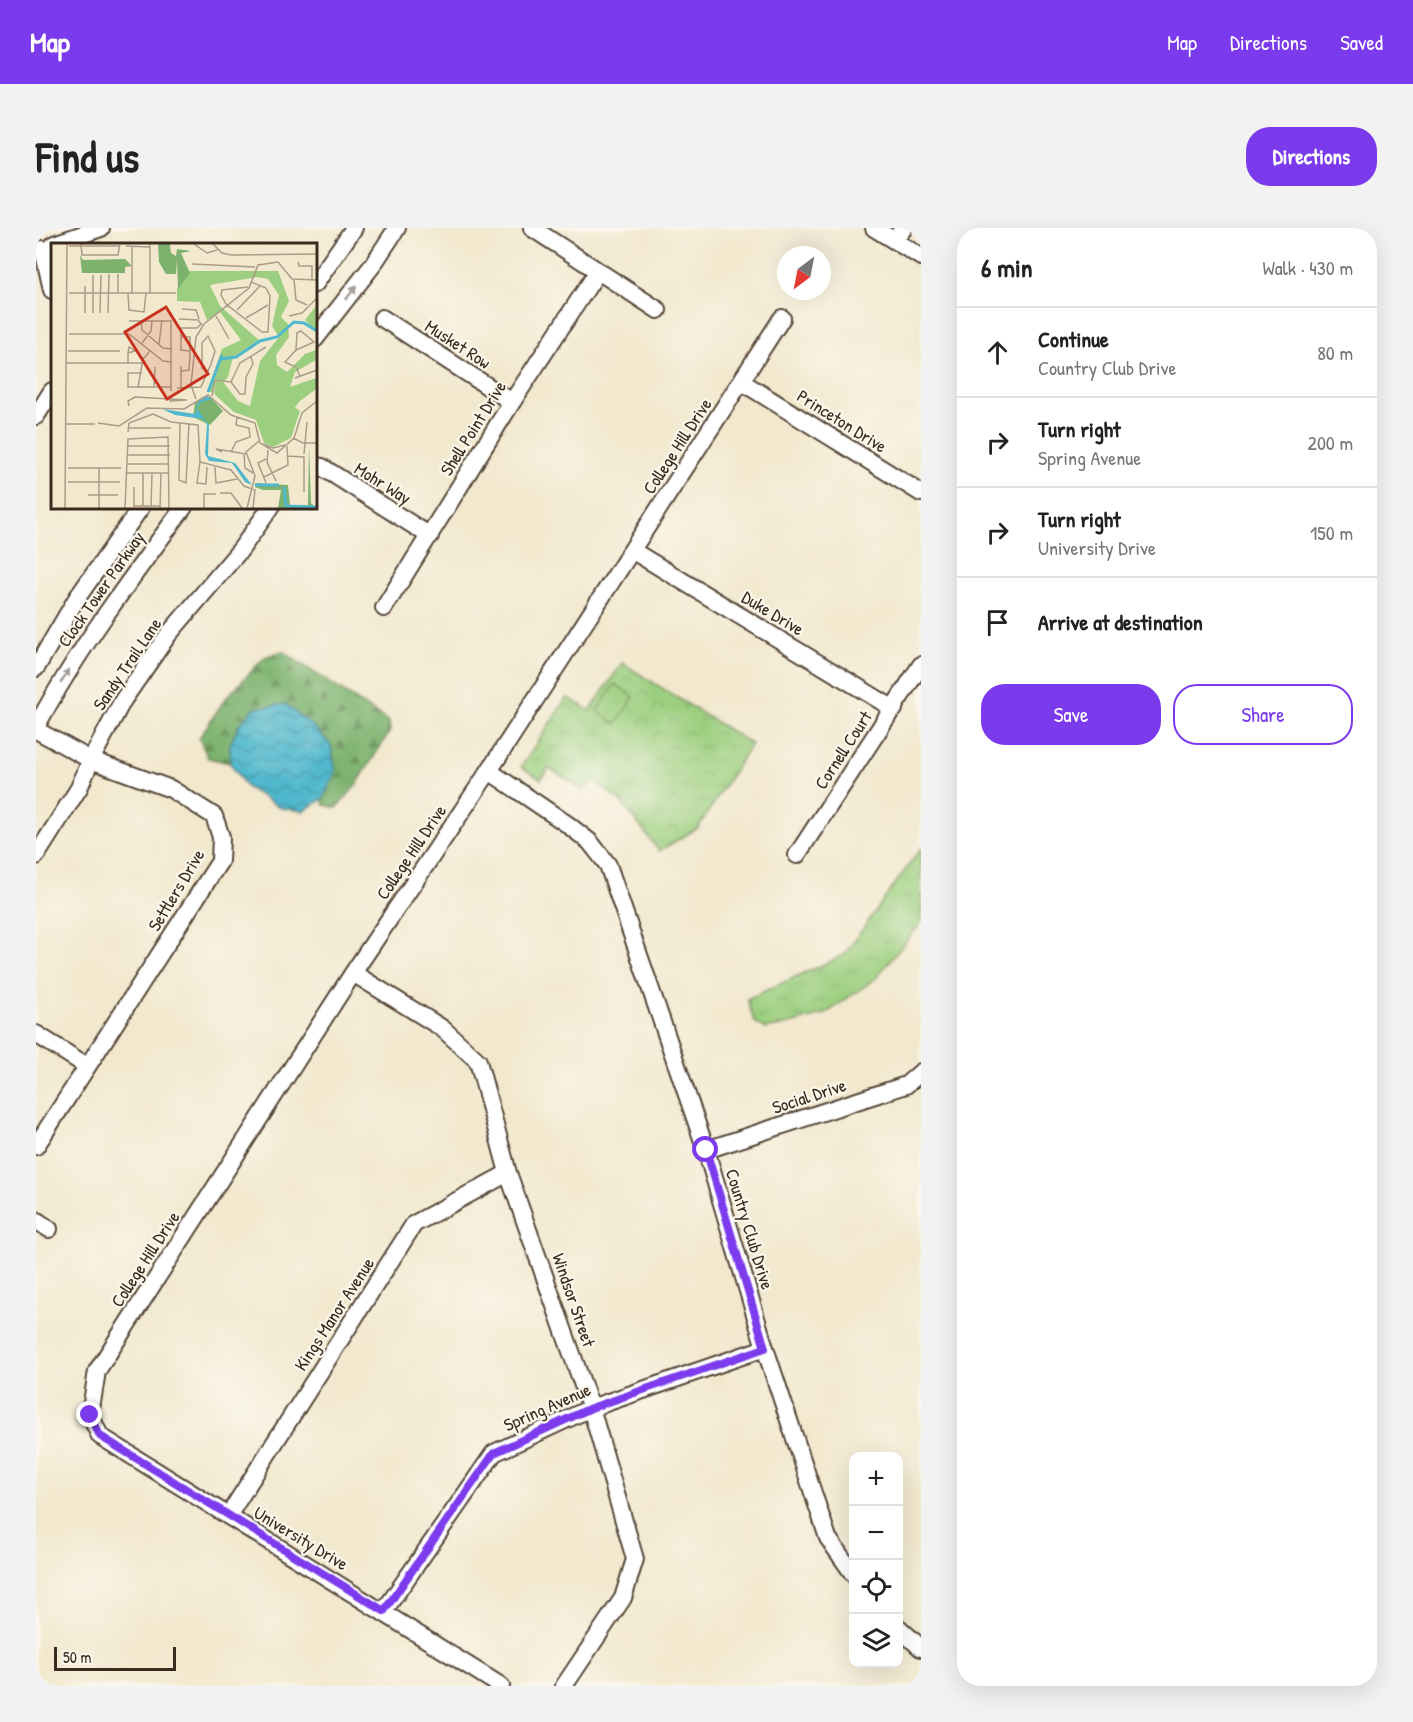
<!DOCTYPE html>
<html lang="en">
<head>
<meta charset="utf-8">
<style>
  :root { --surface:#fff; --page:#f2f2f2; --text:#222; --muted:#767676; --line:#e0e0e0; --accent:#7c3aed }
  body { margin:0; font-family:"Patrick Hand",sans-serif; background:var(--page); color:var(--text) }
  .controls { position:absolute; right:18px; bottom:18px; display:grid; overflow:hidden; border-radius:12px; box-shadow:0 6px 24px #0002 }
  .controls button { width:54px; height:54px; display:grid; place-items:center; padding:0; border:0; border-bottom:2px solid var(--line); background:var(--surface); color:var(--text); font:30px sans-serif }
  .compass { position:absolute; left:741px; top:18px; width:54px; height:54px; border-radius:50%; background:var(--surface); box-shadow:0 6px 24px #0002; rotate:212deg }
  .scale { position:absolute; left:18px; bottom:15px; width:122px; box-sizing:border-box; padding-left:6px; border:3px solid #3b2a1e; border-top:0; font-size:16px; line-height:21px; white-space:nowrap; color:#3b2a1e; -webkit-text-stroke:4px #fbf7ec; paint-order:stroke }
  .stop { position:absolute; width:18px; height:18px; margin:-14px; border:4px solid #7c3aed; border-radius:50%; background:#fff }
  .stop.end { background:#7c3aed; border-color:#fff; box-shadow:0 2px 6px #0008 }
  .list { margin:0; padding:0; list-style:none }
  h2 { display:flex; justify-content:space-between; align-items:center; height:78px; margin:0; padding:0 24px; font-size:26px }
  h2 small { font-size:20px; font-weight:400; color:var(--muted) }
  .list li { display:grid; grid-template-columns:39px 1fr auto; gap:18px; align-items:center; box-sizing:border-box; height:90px; padding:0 24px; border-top:2px solid var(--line) }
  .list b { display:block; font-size:22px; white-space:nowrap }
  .list p { margin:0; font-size:20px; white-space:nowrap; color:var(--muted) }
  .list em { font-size:20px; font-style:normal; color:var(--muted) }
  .actions { display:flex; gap:12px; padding:18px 24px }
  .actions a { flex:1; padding:14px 0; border:2px solid var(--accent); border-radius:24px; text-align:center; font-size:21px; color:var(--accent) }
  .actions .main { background:var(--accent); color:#fff }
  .icon { flex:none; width:33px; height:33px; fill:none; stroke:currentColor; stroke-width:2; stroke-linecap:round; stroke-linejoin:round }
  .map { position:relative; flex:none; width:885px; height:1458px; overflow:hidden; border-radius:24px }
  header { display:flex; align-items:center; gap:36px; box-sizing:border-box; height:84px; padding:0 30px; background:var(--accent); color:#fff }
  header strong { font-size:28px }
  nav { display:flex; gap:33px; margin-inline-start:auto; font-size:21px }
  .intro { display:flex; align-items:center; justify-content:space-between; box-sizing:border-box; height:144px; padding:0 36px }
  h1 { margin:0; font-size:42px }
  .button { padding:15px 27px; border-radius:24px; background:var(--accent); color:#fff; font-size:21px; font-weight:700 }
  main { display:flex; gap:36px; padding:0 36px }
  aside { flex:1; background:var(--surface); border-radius:24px; box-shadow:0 6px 24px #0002 }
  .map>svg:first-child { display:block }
  .grass { fill:url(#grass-tufts); stroke:#6b7c4e; stroke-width:1.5 }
  .forest { fill:url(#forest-firs); stroke:#5c6e46; stroke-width:1.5 }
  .park { fill:url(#park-crowns); stroke:#6b7c4e; stroke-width:1.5 }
  .pitch { fill:#9bcf7f; stroke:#6b7c4e; stroke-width:1.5 }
  .water { fill:url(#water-waves); stroke:#457176; stroke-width:1.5 }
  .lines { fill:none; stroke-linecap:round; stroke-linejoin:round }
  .minor-casing { stroke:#564638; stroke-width:20 }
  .minor { stroke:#fff; stroke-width:16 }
  .oneway { fill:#a79f9a }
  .route { stroke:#7c3aed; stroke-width:8 }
  .labels { text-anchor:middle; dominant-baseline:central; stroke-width:4.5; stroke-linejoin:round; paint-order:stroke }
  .street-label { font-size:18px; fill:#3b2a1e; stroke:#fbf7ec }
  .inset-river { fill:none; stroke:#4fb8cd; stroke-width:3 }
  .inset-road { fill:none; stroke:#a99c88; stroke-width:1.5 }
  .view { fill:#c8321e; fill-opacity:0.15; stroke:#c8321e; stroke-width:3 }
  .inset-edge { fill:none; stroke:#3b2a1e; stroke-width:3 }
</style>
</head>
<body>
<header>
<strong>Map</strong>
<nav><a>Map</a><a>Directions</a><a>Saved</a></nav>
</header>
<div class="intro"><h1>Find us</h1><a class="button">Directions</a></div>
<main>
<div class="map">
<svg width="885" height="1458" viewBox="0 0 885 1458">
  <defs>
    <pattern id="grass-tufts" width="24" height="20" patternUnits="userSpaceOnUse" patternTransform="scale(1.5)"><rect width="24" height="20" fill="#9bcf7f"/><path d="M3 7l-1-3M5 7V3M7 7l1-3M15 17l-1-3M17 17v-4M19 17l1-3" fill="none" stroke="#86b26d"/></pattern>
    <pattern id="forest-firs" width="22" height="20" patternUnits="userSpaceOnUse" patternTransform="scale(1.5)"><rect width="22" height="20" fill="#7cb26e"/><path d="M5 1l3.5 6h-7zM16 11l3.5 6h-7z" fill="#67915a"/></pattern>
    <pattern id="park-crowns" width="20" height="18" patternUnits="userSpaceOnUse" patternTransform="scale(1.5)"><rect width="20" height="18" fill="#9bcf7f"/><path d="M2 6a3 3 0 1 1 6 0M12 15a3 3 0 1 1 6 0" fill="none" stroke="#86b26d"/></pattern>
    <pattern id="water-waves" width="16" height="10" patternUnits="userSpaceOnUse" patternTransform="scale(1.5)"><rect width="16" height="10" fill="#4fb8cd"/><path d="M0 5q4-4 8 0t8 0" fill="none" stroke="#4396a6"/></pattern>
  </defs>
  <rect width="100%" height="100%" fill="#fbf7ec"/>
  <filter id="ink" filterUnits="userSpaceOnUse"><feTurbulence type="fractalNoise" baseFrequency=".0167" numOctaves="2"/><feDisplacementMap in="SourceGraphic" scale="12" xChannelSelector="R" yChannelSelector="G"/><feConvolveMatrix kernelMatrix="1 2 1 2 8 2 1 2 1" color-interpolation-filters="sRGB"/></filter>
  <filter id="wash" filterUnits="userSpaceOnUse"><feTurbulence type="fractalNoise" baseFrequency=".008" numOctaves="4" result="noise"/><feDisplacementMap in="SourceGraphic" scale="24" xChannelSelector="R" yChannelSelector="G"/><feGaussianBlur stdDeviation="1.35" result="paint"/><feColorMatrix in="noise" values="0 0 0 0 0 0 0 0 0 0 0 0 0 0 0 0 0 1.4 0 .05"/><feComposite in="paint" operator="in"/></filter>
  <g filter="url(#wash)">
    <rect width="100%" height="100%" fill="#f2e8ce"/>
    <path class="grass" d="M 885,620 L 885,695 L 840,750 L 789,786 L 754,796 L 729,801 L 718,793 L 711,771 L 808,727 Z"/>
    <path class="forest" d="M 246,423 L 353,494 L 354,503 L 321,556 L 301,580 L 288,577 L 287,571 L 298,547 L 295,517 L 279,500 L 249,477 L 194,517 L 194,535 L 172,530 L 163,510 L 189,471 L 229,429 Z"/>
    <path class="park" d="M 586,435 L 715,516 L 662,600 L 623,623 L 587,576 L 558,552 L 548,562 L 513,540 L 505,551 L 485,539 L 531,469 L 554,483 Z"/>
    <path class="pitch" d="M 579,456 L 598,469 L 580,496 L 561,483 Z"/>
    <path class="water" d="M 249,476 L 279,500 L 295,517 L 300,544 L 287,571 L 267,583 L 245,580 L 210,559 L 194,535 L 194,517 L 202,498 L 218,480 Z"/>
  </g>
  <g filter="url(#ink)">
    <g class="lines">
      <defs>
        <path id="minor" d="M 496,0 L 622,82
          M 838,0 L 885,29
          M 858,12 L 868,0
          M 18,16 L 65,0
          M 7,21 L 16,62
          M 279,56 L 318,0
          M 346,90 L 476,174
          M 279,111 L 336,38 L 361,0
          M 706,154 L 885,265
          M 0,188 L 16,163
          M 279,238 L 286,239 L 394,308
          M 597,323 L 858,481
          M 348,380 L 476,174 L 562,43
          M 0,440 L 41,370 L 105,279
          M 0,499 C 42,421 95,350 148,279
          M 0,502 L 55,532 L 135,561 L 178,588 L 185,609 L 184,633 L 0,918
          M 453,543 L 531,596 L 554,614 L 572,637 L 670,922 L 729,1120 L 792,1310 L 818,1347
          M 761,627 L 885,437
          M 0,628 L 43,560 L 55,532 L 87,472 L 132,407 L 205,321 L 235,279
          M 317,745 L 406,800 L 442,833 L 472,945 L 555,1180 L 599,1331 L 587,1370 L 528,1458
          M 0,806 L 51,838
          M 670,922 L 870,857 L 885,844
          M 0,992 L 13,1001
          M 192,1288 L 378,996 L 472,945
          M 348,1383 L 458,1225 L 555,1180 L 729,1120
          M 862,1399 L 885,1420
          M 465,1458 L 64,1208 L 54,1187 L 61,1143 L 317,745 L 453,543 L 746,90"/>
      </defs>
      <use href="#minor" class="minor-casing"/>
      <use href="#minor" class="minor"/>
    </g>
    <defs><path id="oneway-solid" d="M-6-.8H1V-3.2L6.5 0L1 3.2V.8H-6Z" transform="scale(1.5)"/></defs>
    <g class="oneway">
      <use href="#oneway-solid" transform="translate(315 65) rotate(-52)"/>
      <use href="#oneway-solid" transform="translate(29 448) rotate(-58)"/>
    </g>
  </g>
  <g class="lines" filter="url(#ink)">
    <path class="route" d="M 54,1187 L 64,1208 L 348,1383 L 458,1225 L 555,1180 L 729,1120 L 670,922"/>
  </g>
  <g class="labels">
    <g class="street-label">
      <text transform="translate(422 116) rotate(33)">Musket Row</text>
      <text transform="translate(806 193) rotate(32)">Princeton Drive</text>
      <text transform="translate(437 200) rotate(-58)">Shell Point Drive</text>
      <text transform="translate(641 218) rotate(-57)">College Hill Drive</text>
      <text transform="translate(347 255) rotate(32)">Mohr Way</text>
      <text transform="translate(65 361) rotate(-55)">Clock Tower Parkway</text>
      <text transform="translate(737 385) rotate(31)">Duke Drive</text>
      <text transform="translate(91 436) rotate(-56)">Sandy Trail Lane</text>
      <text transform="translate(807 522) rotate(-57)">Cornell Court</text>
      <text transform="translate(375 624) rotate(-56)">College Hill Drive</text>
      <text transform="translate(140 662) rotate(-59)">Settlers Drive</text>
      <text transform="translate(773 868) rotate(-18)">Social Drive</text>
      <text transform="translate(714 1001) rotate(73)">Country Club Drive</text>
      <text transform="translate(109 1031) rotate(-57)">College Hill Drive</text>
      <text transform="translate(538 1072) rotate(71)">Windsor Street</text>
      <text transform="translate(298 1086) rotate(-57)">Kings Manor Avenue</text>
      <text transform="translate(511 1179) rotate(-24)">Spring Avenue</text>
      <text transform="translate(265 1310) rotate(31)">University Drive</text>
    </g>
  </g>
  <g transform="translate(15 15)">
    <rect width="266" height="266" fill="#f2e8ce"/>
    <path d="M 139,28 L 227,28 L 238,58 L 230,74 L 237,81 L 238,94 L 225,112 L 226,122 L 236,129 L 254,111 L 265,107 L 265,117 L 244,129 L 239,144 L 265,135 L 265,146 L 249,158 L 238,172 L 229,177 L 205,177 L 183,169 L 163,151 L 165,135 L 161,149 L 156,149 L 171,106 L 190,97 L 169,69 L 156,77 L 149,59 L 126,58 L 126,46 ZM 206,34 L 217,36 L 228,52 L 221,83 L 228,94 L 209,118 L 199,163 L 187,158 L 172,139 L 177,134 L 182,114 L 208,97 L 169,63 L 159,42 ZM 265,63 L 265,90 L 254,77 Z" fill="#9bcf7f" fill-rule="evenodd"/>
    <path d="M 107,1 L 119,1 L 120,10 L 125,13 L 126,6 L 140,8 L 130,10 L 139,30 L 127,46 L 126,17 L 125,31 L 115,31 L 108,19 ZM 29,12 L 32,17 L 74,16 L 81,23 L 74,24 L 74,30 L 31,30 ZM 151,154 L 159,154 L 172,168 L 159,182 L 142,174 L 144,160 ZM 258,203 L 260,260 L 265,265 L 227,265 L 230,247 L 212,247 L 204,244 L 204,240 L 237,242 L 239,262 L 257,262 Z" fill="#7cb26e"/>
    <path d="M 243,164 L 249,168 L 240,195 L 222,204 L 213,200 L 205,177 L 233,175 Z" fill="#9bcf7f"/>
    <path d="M 156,153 L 160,156 L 149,160 L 146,166 L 158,182 L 157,213 L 184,220 L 201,242 L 194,239 L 181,220 L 158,218 L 154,211 L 156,181 L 152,176 L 124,172 L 111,166 L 144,171 L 147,159 Z" fill="#4fb8cd"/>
    <path class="inset-river" d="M 170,116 L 185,114 L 209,98 L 226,94 L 243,79 L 253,80 L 266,88M 157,149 L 171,112M 204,242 L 228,242M 233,244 L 235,263 L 266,264"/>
    <path class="inset-road" d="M 30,1 L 31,12 L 67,12 L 69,1M 143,1 L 156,10 L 166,7M 162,1 L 171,10 L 180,12 L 266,11M 18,3 L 69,3M 75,3 L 99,4M 81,3 L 81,50M 247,19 L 248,23 L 261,23 L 261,37M 141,21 L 204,24M 67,31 L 67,50M 243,37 L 245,57 L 256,62M 197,44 L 171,47 L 170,52 L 175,61 L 211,89 L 217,89 L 219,53 L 215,45 L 200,39M 18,50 L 125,50M 99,50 L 99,1M 77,51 L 78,67 L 93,69 L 95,50M 131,66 L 145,67 L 148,76M 186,67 L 209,43M 34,70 L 34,43M 42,70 L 42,32M 49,70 L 50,32M 57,70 L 58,31M 165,73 L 178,96M 238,73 L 251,70 L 266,55M 195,75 L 217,62M 128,76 L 147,77 L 151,82M 90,77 L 91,87 L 112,105 L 121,106M 78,78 L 120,78 L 120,148M 127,85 L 146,85 L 150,81M 130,85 L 130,107 L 139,108M 250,88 L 263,99 L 245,107 L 246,90 ZM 18,91 L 78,91 L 112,118 L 120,119M 91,100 L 100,88 L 101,77M 108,101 L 111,77M 245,107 L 234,119 L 245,124 L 249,133M 17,108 L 69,108M 77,110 L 84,108 L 78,104 L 77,110 L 77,120M 15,120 L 91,120M 130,128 L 138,127 L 139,112 L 139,94 L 130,94M 91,130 L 77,130 L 77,144 L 120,144M 244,135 L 266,127M 180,139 L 189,151 L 194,151 L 195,134 L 202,121 L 200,114M 87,144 L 92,116 L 99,108M 103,144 L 104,124M 126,145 L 150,144 L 160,121 L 164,108 L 157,93 L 151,100 L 151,125 L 156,130M 130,145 L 130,123M 161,153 L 164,137 L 180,139 L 189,120 L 215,104M 145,156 L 140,142 L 145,94 L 153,81 L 198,45 L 207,22 L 227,19 L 241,36 L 266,37M 78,163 L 77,158 L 84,154 L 136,157 L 118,158M 102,171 L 120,179 L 147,182 L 149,219 L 180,227 L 193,243 L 204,247 L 202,265M 47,180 L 68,183 L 96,165 L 133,166 L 157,152 L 180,172 L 204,180 L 209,200 L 226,210 L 243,195 L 251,170 L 266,158M 129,180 L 128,237 L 135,240 L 138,180M 14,181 L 44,181M 77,185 L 120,185M 77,189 L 78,180 L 102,171M 242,195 L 252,200 L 266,200M 212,201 L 222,205 L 234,202M 77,203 L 119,203M 217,207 L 216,219 L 225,238M 171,209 L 165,206 L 195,211M 180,209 L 185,199 L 199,194 L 198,185 L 185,182 L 186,174M 193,211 L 194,225 L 202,230M 253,211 L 256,179M 77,212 L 119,212M 236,213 L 253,214 L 253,249M 215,216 L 207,220 L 215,240M 149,219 L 146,240 L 155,241 L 156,224M 77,221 L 118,221M 164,224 L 165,240 L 186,236M 17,225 L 70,225M 76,230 L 118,230M 213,234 L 237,222 L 236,203M 17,239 L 69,239M 169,250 L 180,250 L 191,265M 37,252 L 67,252M 83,263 L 109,263M 92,263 L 92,230M 100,263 L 101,230M 83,264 L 83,244M 14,265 L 16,1M 48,265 L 48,225M 74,265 L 77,196 L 117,194 L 118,265M 109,265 L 110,230M 153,265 L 153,251 L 165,251M 196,265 L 204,233 L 195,209 L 208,198"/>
    <path class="view" d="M 115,64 L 157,131 L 116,156 L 74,89 Z"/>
    <rect width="266" height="266" class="inset-edge"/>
  </g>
</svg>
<div class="controls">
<button>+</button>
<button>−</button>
<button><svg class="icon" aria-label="locate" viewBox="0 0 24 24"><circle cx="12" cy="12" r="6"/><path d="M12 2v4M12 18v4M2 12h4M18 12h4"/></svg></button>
<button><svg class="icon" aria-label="layers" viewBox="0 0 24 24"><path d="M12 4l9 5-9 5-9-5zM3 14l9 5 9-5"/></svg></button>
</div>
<svg class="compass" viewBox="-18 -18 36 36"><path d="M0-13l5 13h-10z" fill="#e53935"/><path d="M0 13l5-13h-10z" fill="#767676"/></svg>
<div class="scale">50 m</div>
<div class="stop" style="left:670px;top:922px"></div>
<div class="stop end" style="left:54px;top:1187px"></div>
</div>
<aside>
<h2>6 min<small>Walk · 430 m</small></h2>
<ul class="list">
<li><svg class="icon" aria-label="ahead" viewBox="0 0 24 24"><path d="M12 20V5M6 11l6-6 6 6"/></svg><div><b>Continue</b><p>Country Club Drive</p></div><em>80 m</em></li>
<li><svg class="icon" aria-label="right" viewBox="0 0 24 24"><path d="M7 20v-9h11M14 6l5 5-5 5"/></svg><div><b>Turn right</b><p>Spring Avenue</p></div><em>200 m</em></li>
<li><svg class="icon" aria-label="right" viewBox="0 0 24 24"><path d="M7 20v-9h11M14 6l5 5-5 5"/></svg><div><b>Turn right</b><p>University Drive</p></div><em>150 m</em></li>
<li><svg class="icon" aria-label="arrive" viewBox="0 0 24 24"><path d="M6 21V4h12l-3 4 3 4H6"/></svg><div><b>Arrive at destination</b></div></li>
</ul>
<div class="actions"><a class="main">Save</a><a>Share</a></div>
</aside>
</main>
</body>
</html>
